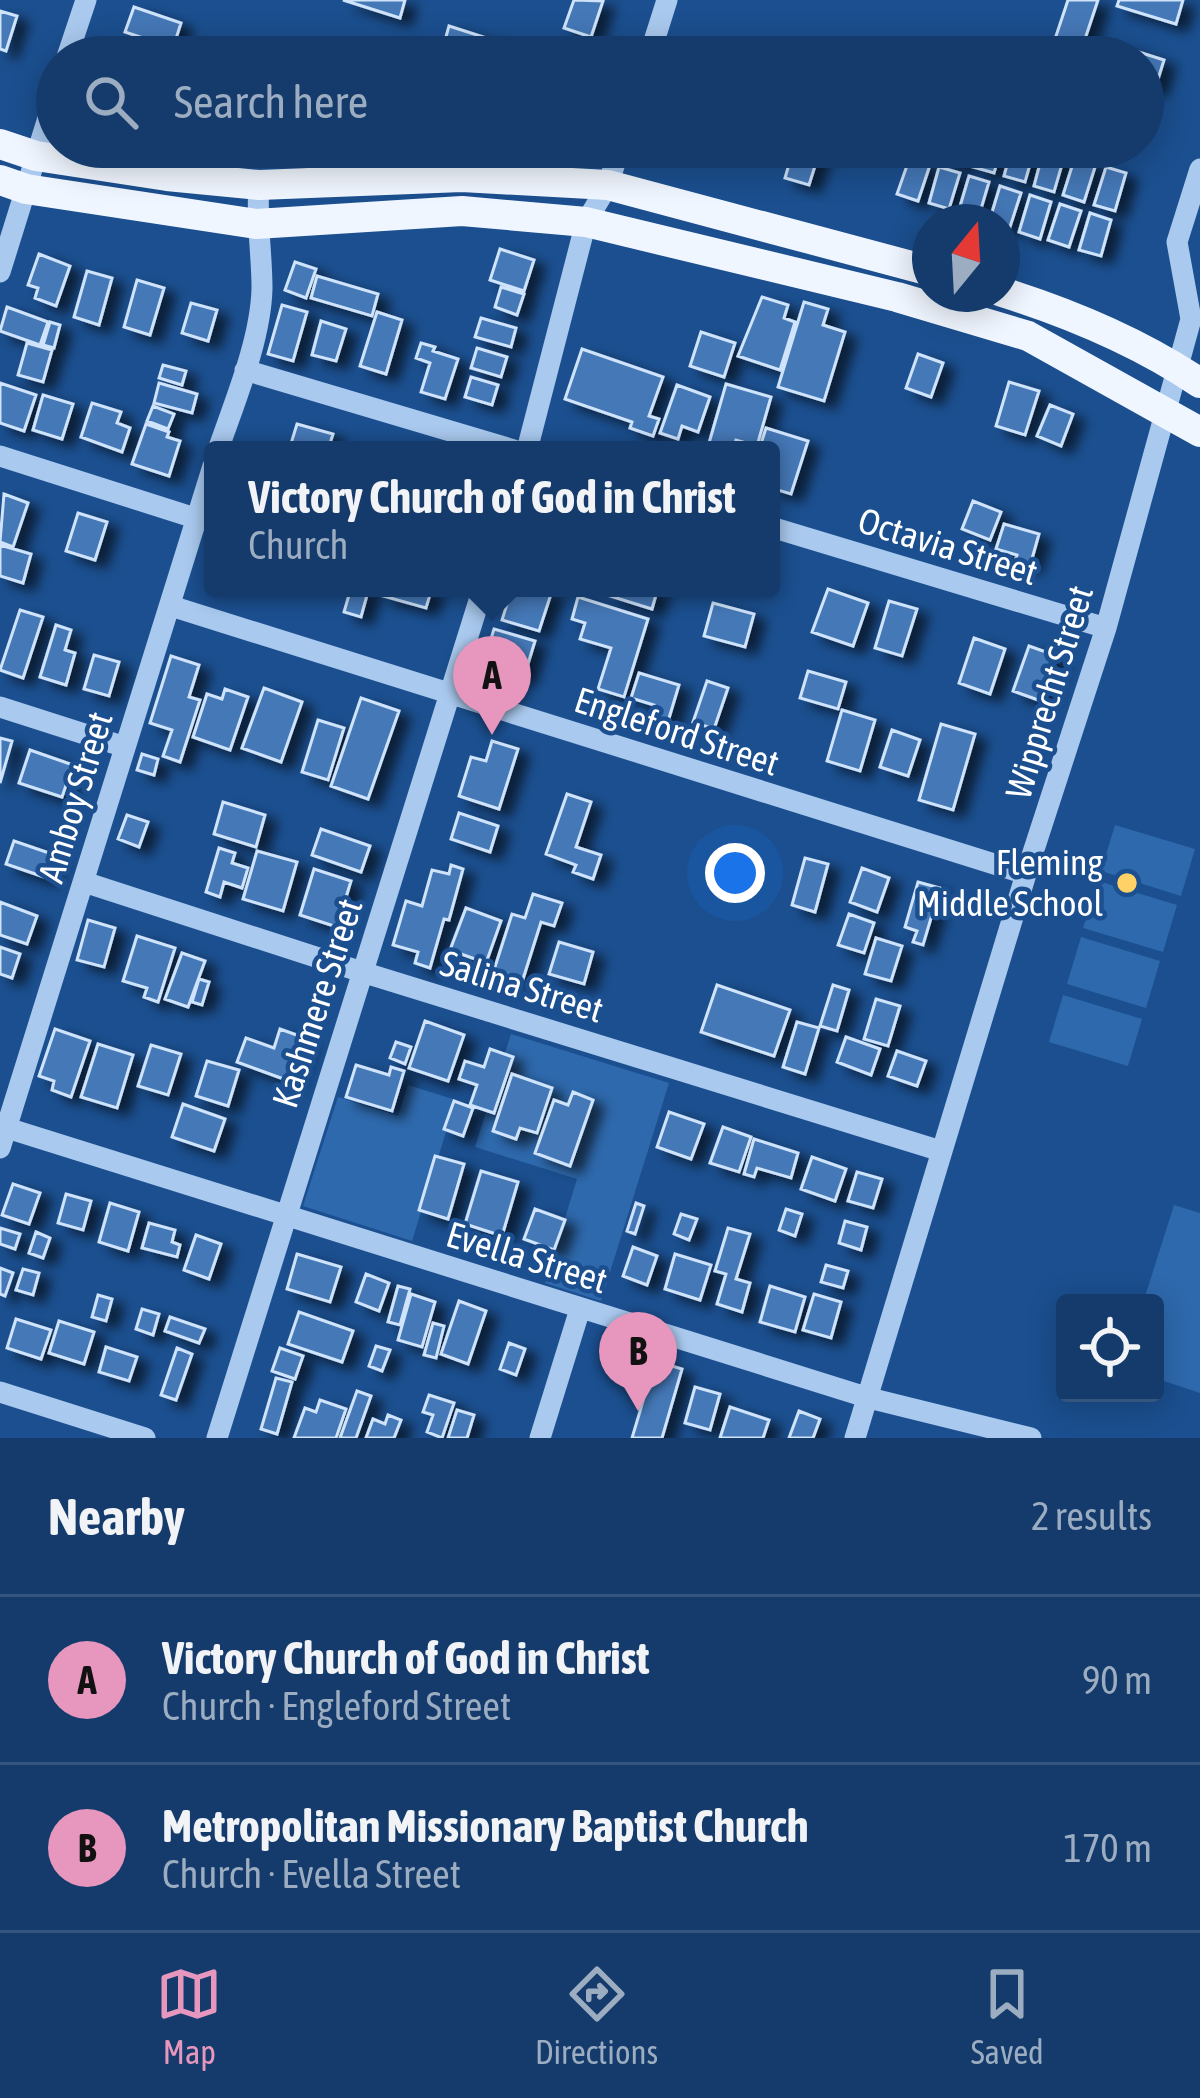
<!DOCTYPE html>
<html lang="en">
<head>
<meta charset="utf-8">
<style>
  :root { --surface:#143b6b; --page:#214673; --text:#f1f3f6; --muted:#9dadc1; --line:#33557e; --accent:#e797bd }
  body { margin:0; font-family:"Asap Condensed",sans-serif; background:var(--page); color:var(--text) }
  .controls { position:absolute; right:36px; bottom:36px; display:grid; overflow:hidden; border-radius:12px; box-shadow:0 6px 30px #0003 }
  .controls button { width:108px; height:108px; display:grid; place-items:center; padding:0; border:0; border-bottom:3px solid var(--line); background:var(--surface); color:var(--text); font:60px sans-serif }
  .compass { position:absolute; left:912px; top:204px; width:108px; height:108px; border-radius:50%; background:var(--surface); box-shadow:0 6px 30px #0003; rotate:18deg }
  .you { position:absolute; left:735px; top:873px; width:42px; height:42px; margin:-30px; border:9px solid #fff; border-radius:50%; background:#1a73e8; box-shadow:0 0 0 18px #1a73e833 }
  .badge { display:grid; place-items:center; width:78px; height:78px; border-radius:50%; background:var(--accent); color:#111; font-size:39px; font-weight:700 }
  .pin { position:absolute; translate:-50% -99px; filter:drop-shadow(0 3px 6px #0008) }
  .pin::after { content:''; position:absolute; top:63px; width:42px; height:36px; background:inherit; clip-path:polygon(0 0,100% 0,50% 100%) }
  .popup { position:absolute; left:204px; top:441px; width:576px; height:156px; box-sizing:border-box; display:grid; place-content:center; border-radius:12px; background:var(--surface); filter:drop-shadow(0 3px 9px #0005); font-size:39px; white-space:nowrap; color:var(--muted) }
  .popup b { font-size:45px; color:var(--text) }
  .popup::after { content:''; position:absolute; left:50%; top:100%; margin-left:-24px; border:24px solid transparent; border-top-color:var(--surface) }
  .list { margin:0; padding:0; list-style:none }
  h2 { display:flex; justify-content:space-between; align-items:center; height:156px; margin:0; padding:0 48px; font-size:51px }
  h2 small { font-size:39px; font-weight:400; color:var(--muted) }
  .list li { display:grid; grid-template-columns:78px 1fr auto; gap:36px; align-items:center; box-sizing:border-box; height:168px; padding:0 48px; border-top:3px solid var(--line) }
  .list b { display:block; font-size:45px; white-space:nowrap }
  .list p { margin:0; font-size:39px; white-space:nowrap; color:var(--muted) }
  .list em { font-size:39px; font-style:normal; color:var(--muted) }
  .icon { flex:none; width:66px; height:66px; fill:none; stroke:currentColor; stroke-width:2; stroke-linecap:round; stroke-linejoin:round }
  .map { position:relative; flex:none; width:1200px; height:1438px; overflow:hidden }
  .search { position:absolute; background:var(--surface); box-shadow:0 6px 30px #0003; left:36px; right:36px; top:36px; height:132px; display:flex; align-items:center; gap:30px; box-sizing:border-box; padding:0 42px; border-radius:66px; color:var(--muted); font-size:45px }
  .sheet { height:492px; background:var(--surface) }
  nav { display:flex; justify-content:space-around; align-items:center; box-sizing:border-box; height:168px; border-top:3px solid var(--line); background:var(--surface); font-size:33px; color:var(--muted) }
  nav a { display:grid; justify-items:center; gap:6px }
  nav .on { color:var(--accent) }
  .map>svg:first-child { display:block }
  .green { fill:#2e69ad }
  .building { fill:#4478b7; stroke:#cfe3fa; stroke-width:3; filter:url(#shadow) }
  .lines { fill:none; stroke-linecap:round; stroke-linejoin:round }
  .minor { stroke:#a9c9ee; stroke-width:21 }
  .major { stroke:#f0f6ff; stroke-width:30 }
  .poi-dot { fill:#ffd166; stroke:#1b4f8f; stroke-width:4.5 }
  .labels { text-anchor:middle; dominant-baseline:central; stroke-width:9; stroke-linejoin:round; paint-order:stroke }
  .street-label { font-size:36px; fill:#fff; stroke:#1b4f8f }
  .poi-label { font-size:36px; fill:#fff; stroke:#1b4f8f; text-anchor:end }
</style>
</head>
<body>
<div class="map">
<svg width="1200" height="1438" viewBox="0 0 1200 1438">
  <defs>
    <filter id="shadow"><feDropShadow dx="11" dy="7" stdDeviation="6" flood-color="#0009"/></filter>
  </defs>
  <rect width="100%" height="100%" fill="#1b4f8f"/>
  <path class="green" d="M 1115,825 L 1195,849 L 1181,896 L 1101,871 Z
    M 1098,881 L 1177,905 L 1163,952 L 1083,928 Z
    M 1081,937 L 1160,961 L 1146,1008 L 1067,984 Z
    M 1063,995 L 1142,1019 L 1128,1066 L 1049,1042 Z
    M 511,1034 L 669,1083 L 601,1301 L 545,1283 L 577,1179 L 475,1147 Z
    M 408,1085 L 456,1100 L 412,1241 L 303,1206 L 338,1097 L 398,1116 Z
    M 1174,1205 L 1200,1213 L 1200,1393 L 1155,1378 L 1155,1303 L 1143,1303 Z"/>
  <path class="building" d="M 343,0 L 405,0 L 400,18 Z
    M 574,0 L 603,1 L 591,37 L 564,28 Z
    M 1068,0 L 1098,0 L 1079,57 L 1049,57 Z
    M 1119,0 L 1183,0 L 1176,24 L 1117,6 Z
    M 134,7 L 181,23 L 173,48 L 125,32 Z
    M 0,11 L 17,16 L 6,51 L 0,49 Z
    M 449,26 L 499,42 L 494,57 L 463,57 L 442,51 Z
    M 716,41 L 763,55 L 763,57 L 711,57 Z
    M 121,45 L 162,57 L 118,57 Z
    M 1120,46 L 1164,60 L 1155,89 L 1143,86 L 1143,57 L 1117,57 Z
    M 794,147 L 820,150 L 809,185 L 785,178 Z
    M 947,147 L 969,147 L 964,165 L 943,159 Z
    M 979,147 L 1002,147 L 994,173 L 973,167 Z
    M 1012,147 L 1035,147 L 1025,182 L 1004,176 Z
    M 1044,148 L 1065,154 L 1054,192 L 1034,186 Z
    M 910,157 L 930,165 L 918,201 L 897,194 Z
    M 1075,157 L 1096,164 L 1084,202 L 1063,195 Z
    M 939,167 L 960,173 L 949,209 L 929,203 Z
    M 1106,167 L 1126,173 L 1115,211 L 1094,205 Z
    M 969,176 L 989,182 L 978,219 L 958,213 Z
    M 1000,186 L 1021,193 L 1009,230 L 1002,228 L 1002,222 L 989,222 Z
    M 1030,195 L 1051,202 L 1040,239 L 1019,232 Z
    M 1060,204 L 1081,211 L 1069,247 L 1048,240 Z
    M 1090,213 L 1111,220 L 1101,256 L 1079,250 Z
    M 500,249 L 534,260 L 524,291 L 490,280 Z
    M 39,254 L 70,266 L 56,306 L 35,298 L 38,288 L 28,285 Z
    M 295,262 L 316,269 L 306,298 L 285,290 Z
    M 87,271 L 112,278 L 99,325 L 74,317 Z
    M 317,276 L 378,294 L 372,316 L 311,298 Z
    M 137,280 L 164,288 L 150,335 L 124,327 Z
    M 501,287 L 524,294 L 517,315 L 495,307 Z
    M 762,297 L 788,305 L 784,318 L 795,322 L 780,370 L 738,356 Z
    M 804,302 L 828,309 L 823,325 L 845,332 L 824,401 L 778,387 Z
    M 191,303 L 217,310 L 208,341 L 182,333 Z
    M 282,305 L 307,312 L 293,361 L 268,354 Z
    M 7,307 L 48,322 L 40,345 L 0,331 Z
    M 377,312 L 402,320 L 386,374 L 360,366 Z
    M 481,318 L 516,328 L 511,347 L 475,337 Z
    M 321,321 L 346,329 L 336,361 L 312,355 Z
    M 50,322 L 60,325 L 54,348 L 43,345 Z
    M 701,332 L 735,343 L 724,377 L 690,366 Z
    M 27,343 L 52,350 L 43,382 L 18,375 Z
    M 421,343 L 435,347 L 433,351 L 458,359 L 445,399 L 421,392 L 430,363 L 416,358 Z
    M 477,348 L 507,357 L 501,377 L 471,368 Z
    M 582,349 L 663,377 L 649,416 L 659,419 L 653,436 L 630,428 L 632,422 L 565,399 Z
    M 918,354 L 943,363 L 931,397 L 906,388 Z
    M 163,365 L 186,371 L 182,385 L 159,378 Z
    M 471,377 L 498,385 L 492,405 L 465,397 Z
    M 1009,382 L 1039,391 L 1025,435 L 996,426 Z
    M 0,383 L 36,395 L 24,431 L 0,423 Z
    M 159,383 L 197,394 L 192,413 L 154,403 Z
    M 726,384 L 771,397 L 757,446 L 736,440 L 733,450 L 707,450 Z
    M 677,385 L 710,397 L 698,432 L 682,426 L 678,439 L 660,433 Z
    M 43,395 L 73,404 L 62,439 L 33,430 Z
    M 92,403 L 121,412 L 117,423 L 130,428 L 122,452 L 81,437 Z
    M 1050,405 L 1073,414 L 1061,446 L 1037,436 Z
    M 153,406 L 174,414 L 168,429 L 147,421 Z
    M 146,424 L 169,432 L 167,437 L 180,441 L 169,476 L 132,464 Z
    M 297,424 L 333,434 L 328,450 L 289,450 Z
    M 766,428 L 808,441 L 791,494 L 771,488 L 771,450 L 759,450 Z
    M 4,494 L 28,503 L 13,547 L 0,542 Z
    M 973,501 L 1001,512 L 990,540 L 962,529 Z
    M 78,513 L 107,522 L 95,560 L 66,551 Z
    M 1004,524 L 1039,534 L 1030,566 L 1015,561 L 1017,555 L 996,549 Z
    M 0,545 L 31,554 L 23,583 L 0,576 Z
    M 351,588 L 369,588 L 361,617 L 344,612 Z
    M 385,588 L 432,588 L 426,608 L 383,596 Z
    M 512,588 L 552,591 L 539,631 L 502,620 Z
    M 612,588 L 658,588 L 652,609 L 610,596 Z
    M 828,589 L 868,603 L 853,646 L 812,632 Z
    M 578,597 L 648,619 L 624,697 L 598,689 L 611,648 L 580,639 L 585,623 L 572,619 Z
    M 889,601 L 917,609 L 902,656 L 875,648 Z
    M 713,603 L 754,614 L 745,647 L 704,636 Z
    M 20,610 L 43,617 L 23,678 L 0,670 Z
    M 56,625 L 71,630 L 65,650 L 75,653 L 66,685 L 40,677 Z
    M 494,629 L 535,641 L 524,677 L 483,664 Z
    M 974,638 L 1005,649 L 990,694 L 959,683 Z
    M 1029,646 L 1057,656 L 1041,701 L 1013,691 Z
    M 94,655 L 119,662 L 109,696 L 84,689 Z
    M 171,656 L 199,665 L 189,697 L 200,700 L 180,762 L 163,756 L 172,730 L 150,723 Z
    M 808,671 L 846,682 L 838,709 L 800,698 Z
    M 639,673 L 679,685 L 666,728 L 649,722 L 654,705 L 631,698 Z
    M 707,681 L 728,688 L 714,729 L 693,722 Z
    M 264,688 L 302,702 L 281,762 L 242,748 Z
    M 225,689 L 248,697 L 230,750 L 193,737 L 207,694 L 222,699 Z
    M 361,698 L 399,711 L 368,799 L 331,786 Z
    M 842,710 L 875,720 L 860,771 L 827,761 Z
    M 318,720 L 344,728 L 328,780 L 302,772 Z
    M 941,724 L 975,734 L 953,810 L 919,800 Z
    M 892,730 L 920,740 L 908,776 L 880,767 Z
    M 0,738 L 12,741 L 0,783 Z
    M 492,741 L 518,749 L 499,809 L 459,796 L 471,757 L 486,761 Z
    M 30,750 L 73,765 L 62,797 L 19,783 Z
    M 142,754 L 158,759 L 154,775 L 137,770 Z
    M 567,794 L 591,802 L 576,847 L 601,855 L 593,879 L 573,872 L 576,865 L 546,854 Z
    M 223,802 L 265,815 L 256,847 L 214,834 Z
    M 459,813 L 498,826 L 490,852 L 451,839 Z
    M 127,815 L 148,822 L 139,847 L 118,839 Z
    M 321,829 L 370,846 L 361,872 L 312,855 Z
    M 14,841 L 55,855 L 47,878 L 6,864 Z
    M 219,848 L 235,853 L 232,863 L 248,868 L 242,888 L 224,882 L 220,897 L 206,892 Z
    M 257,851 L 297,862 L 283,911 L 243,899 Z
    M 805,858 L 828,864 L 815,912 L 792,905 Z
    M 451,865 L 463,869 L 449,920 L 444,919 L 430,968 L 415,963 L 418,952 L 393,945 L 406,901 L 422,906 L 432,870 L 449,874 Z
    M 862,868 L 889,878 L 877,912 L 850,902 Z
    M 314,869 L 351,881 L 337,927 L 300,915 Z
    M 918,882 L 940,888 L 923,945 L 913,942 L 917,931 L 905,927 Z
    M 533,894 L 562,903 L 554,926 L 541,922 L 523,979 L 494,970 L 512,914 L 525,918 Z
    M 0,902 L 37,916 L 27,944 L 0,935 Z
    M 466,908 L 501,921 L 486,963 L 450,950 Z
    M 849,914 L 874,923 L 864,953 L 838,945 Z
    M 88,920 L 115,928 L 104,967 L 77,960 Z
    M 137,936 L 175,948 L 158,1002 L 144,997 L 147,988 L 123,981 Z
    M 876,938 L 902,946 L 891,981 L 865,974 Z
    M 559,942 L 593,952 L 584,984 L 549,974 Z
    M 0,947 L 20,954 L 12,978 L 0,974 Z
    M 182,953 L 205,961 L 188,1007 L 165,999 Z
    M 199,979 L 209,982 L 202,1005 L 192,1002 Z
    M 717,985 L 790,1010 L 774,1056 L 701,1032 Z
    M 833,985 L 849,990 L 837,1031 L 820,1026 Z
    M 876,999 L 900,1006 L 888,1046 L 864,1039 Z
    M 425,1021 L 464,1035 L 448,1081 L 409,1068 Z
    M 797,1022 L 819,1028 L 805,1074 L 783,1067 Z
    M 55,1029 L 90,1041 L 71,1097 L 52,1090 L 54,1081 L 39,1076 Z
    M 280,1029 L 305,1038 L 289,1081 L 237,1062 L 246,1038 L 274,1048 Z
    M 846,1037 L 880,1049 L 871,1075 L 837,1062 Z
    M 396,1042 L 411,1047 L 405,1064 L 390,1058 Z
    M 98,1044 L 133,1055 L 117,1108 L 81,1097 Z
    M 151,1045 L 181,1054 L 168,1095 L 138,1086 Z
    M 490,1049 L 513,1057 L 494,1113 L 470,1105 L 477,1085 L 459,1079 L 465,1061 L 484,1067 Z
    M 897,1051 L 926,1061 L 917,1086 L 888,1076 Z
    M 207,1061 L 239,1070 L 228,1106 L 196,1096 Z
    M 356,1065 L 389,1075 L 391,1067 L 404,1071 L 392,1111 L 346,1097 Z
    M 512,1074 L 552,1088 L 537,1133 L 520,1128 L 516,1139 L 493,1131 Z
    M 573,1092 L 593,1100 L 570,1166 L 535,1153 L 554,1100 L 568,1105 Z
    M 454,1101 L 473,1108 L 463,1136 L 444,1129 Z
    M 183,1104 L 225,1119 L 214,1151 L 172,1137 Z
    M 669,1112 L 704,1124 L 691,1159 L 657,1147 Z
    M 723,1127 L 751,1137 L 739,1172 L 710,1163 Z
    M 754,1139 L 798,1153 L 791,1178 L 757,1168 L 754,1177 L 744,1174 Z
    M 435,1156 L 464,1164 L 448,1219 L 419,1210 Z
    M 812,1157 L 846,1169 L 835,1201 L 801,1189 Z
    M 481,1171 L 518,1182 L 502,1236 L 465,1224 Z
    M 857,1172 L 882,1179 L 873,1208 L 848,1201 Z
    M 13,1184 L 40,1193 L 29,1224 L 2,1215 Z
    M 66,1194 L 91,1201 L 83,1230 L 58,1223 Z
    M 110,1203 L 139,1212 L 128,1251 L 99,1242 Z
    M 636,1203 L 644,1206 L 635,1234 L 627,1231 Z
    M 535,1209 L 565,1220 L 554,1250 L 524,1239 Z
    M 786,1209 L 802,1214 L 795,1236 L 779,1230 Z
    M 681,1214 L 697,1219 L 689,1240 L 674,1234 Z
    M 845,1221 L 867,1227 L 861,1250 L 839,1243 Z
    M 149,1223 L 175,1230 L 172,1242 L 180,1245 L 177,1257 L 142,1248 Z
    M 0,1228 L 20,1234 L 15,1249 L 0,1244 Z
    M 728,1228 L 750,1234 L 736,1279 L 750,1283 L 742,1312 L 717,1304 L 726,1274 L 715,1271 Z
    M 36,1232 L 50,1238 L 43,1258 L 29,1253 Z
    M 196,1235 L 221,1244 L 209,1279 L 184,1270 Z
    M 633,1247 L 657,1256 L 647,1285 L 623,1276 Z
    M 297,1254 L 341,1267 L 330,1302 L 287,1289 Z
    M 675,1254 L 711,1265 L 700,1300 L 665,1289 Z
    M 826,1265 L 848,1271 L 843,1288 L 821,1282 Z
    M 0,1268 L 13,1273 L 5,1296 L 0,1294 Z
    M 23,1269 L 39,1273 L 33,1295 L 16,1290 Z
    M 366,1274 L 389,1283 L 379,1311 L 356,1302 Z
    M 398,1286 L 410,1289 L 400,1325 L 388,1322 Z
    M 770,1286 L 805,1297 L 795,1332 L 760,1322 Z
    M 411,1294 L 435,1302 L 422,1347 L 398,1340 Z
    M 814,1294 L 841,1302 L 831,1338 L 803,1330 Z
    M 98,1295 L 112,1299 L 106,1321 L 92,1317 Z
    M 459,1301 L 486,1311 L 468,1364 L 441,1354 Z
    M 142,1309 L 159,1314 L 153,1335 L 136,1329 Z
    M 299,1312 L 353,1331 L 342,1362 L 288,1344 Z
    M 170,1317 L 205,1329 L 199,1343 L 165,1331 Z
    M 16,1319 L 51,1330 L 41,1359 L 7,1348 Z
    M 59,1321 L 94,1332 L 84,1364 L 49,1353 Z
    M 433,1323 L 444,1326 L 436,1358 L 424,1355 Z
    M 509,1343 L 525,1349 L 516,1375 L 500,1369 Z
    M 376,1346 L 390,1350 L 382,1371 L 369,1366 Z
    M 106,1347 L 137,1357 L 129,1381 L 99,1372 Z
    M 177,1348 L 192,1354 L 176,1400 L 161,1395 Z
    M 280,1348 L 303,1356 L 295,1379 L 272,1371 Z
    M 655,1361 L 682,1369 L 662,1438 L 632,1438 Z
    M 276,1378 L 292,1382 L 277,1434 L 261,1429 Z
    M 695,1387 L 720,1394 L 710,1430 L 685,1423 Z
    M 357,1391 L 371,1396 L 356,1438 L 340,1438 Z
    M 429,1395 L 454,1403 L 442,1438 L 427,1432 L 433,1415 L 423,1412 Z
    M 320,1400 L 346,1409 L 336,1438 L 294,1438 L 305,1408 L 316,1412 Z
    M 730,1407 L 769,1420 L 763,1438 L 720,1438 Z
    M 457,1410 L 474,1415 L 467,1438 L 448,1438 Z
    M 799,1411 L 820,1419 L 813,1438 L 789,1438 Z
    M 388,1415 L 401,1420 L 394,1438 L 366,1438 L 373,1419 L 385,1424 Z"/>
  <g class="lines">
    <path class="minor" d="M 67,57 L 86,0
      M 649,57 L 667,0
      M 0,272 L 57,89
      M 245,370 L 514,450
      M 218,450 C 235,401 261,339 262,288 C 262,253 256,220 259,185
      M 527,450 L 586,222 L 608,185 L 620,147
      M 0,456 L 195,518
      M 771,527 L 1106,628
      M 171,606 L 1026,874
      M 0,707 L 125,747
      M 84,882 L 362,972 L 941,1151
      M 7,1128 L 869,1398 L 1031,1438
      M 0,1148 L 213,466
      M 0,1392 L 145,1438
      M 217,1438 L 483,588
      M 540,1438 L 580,1309
      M 855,1438 L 1026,874 L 1106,628 L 1191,319 L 1177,242 L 1200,169"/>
    <path class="major" d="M 0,144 L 36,156 L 167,176 L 259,185 L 462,177 L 608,185 L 930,271
      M 0,180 L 26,189 L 256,224 L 462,211 L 586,222 L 897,297 L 1028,336 L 1200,432
      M 1002,292 C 1069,313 1142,344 1200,383"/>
  </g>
  <circle class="poi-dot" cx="1127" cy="883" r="12"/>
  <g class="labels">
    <g class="street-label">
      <text transform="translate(948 546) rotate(17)">Octavia Street</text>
      <text transform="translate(1049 692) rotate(-73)">Wipprecht Street</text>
      <text transform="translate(677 731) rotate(18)">Engleford Street</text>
      <text transform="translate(75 797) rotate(-73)">Amboy Street</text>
      <text transform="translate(522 986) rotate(17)">Salina Street</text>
      <text transform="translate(317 1003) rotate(-72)">Kashmere Street</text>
      <text transform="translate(527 1257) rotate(17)">Evella Street</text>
    </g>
    <g class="poi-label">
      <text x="1103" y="862">Fleming<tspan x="1103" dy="41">Middle School</tspan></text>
    </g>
  </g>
</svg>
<div class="controls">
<button><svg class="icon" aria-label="locate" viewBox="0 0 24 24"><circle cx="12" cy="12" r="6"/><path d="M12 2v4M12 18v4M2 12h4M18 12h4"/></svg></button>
</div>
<svg class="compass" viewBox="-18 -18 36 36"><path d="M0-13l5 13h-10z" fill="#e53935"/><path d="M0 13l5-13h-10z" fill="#9dadc1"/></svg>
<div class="you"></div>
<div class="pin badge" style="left:492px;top:735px">A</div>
<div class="popup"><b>Victory Church of God in Christ</b>Church</div>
<div class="pin badge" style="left:638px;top:1411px">B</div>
<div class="search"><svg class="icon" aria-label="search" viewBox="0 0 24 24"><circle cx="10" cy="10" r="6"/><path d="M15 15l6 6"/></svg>Search here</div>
</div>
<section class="sheet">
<h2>Nearby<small>2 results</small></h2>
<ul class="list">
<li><span class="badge">A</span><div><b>Victory Church of God in Christ</b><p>Church · Engleford Street</p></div><em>90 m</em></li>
<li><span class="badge">B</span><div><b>Metropolitan Missionary Baptist Church</b><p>Church · Evella Street</p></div><em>170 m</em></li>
</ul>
</section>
<nav>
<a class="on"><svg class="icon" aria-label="map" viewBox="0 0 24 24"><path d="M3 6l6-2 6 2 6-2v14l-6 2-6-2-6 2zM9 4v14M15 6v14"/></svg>Map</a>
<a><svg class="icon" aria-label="directions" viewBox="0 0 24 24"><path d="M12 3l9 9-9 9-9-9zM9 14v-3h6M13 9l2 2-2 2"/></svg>Directions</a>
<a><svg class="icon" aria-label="saved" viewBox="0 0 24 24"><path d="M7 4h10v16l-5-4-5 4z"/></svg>Saved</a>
</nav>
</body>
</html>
